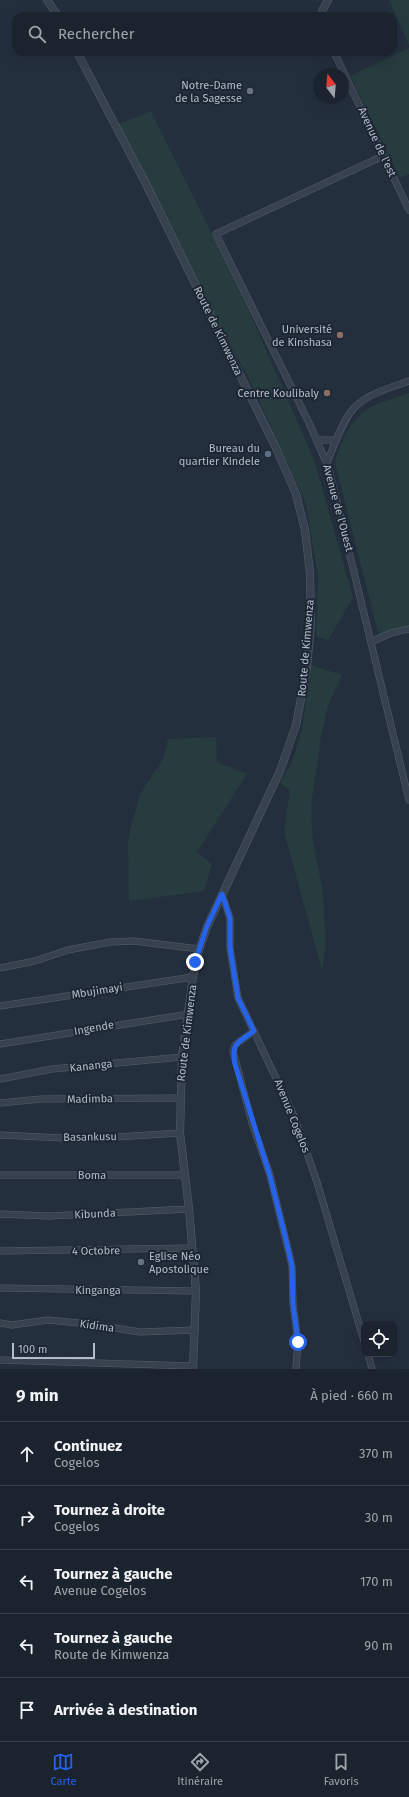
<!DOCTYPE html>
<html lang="fr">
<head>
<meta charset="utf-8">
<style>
  :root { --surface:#1b232e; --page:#282f3a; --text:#f1f3f6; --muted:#a0a4aa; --line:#39404a; --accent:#2563eb }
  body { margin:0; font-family:"Fira Sans",sans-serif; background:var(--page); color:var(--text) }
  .controls { position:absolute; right:12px; bottom:12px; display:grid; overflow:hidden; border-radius:8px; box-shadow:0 4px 16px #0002 }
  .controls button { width:36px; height:36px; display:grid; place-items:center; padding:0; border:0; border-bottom:1px solid var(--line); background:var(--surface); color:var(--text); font:20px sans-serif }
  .compass { position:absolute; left:313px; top:68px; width:36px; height:36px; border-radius:50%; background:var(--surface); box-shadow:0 4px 16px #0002; rotate:344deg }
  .scale { position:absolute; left:12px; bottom:10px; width:83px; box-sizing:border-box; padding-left:4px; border:2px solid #b4bcc9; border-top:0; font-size:11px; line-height:14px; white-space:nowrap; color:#b4bcc9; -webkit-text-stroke:3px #1d2633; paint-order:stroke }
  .stop { position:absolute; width:12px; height:12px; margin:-9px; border:3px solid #2563eb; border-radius:50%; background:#fff }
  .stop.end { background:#2563eb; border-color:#fff; box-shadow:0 1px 4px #0008 }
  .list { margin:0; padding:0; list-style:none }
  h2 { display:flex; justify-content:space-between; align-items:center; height:52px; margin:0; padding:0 16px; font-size:17px }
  h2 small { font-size:13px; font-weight:400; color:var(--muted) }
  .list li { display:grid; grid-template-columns:26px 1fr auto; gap:12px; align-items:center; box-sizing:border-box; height:64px; padding:0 16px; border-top:1px solid var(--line) }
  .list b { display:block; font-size:15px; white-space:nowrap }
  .list p { margin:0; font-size:13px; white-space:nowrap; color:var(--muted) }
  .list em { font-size:13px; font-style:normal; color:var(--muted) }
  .icon { flex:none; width:22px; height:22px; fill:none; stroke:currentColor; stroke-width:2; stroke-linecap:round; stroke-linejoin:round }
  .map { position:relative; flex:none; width:409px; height:1369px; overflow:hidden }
  .search { position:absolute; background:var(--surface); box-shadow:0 4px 16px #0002; left:12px; right:12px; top:12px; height:44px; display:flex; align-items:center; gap:10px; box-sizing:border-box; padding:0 14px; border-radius:12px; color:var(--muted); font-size:15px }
  .sheet { height:372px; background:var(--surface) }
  nav { display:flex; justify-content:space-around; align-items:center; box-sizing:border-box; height:56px; border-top:1px solid var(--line); background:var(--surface); font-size:11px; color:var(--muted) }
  nav a { display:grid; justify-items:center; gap:2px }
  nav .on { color:var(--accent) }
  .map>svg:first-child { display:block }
  .green { fill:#263c3f }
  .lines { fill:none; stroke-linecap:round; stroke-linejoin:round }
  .minor-casing { stroke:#565f6c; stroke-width:7 }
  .tertiary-casing { stroke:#565f6c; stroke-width:8 }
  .minor { stroke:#38414e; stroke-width:6 }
  .tertiary { stroke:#38414e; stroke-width:7 }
  .route { stroke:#2563eb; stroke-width:5 }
  .worship-dot { fill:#6b7280; stroke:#1d2633; stroke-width:1.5 }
  .education-dot { fill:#8d6e63; stroke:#1d2633; stroke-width:1.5 }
  .service-dot { fill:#5c6f8a; stroke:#1d2633; stroke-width:1.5 }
  .labels { text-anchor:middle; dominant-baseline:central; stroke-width:4; stroke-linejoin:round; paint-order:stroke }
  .poi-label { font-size:11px; fill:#b4bcc9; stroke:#1d2633; text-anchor:end }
  .street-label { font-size:11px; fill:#b4bcc9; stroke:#1d2633 }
</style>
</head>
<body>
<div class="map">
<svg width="409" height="1369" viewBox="0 0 409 1369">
  <rect width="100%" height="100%" fill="#242f3e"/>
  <path class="green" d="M 389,0 L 409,0 L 409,45 Z
    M 409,48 L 409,174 L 400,178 L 350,76 Z
    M 151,111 L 241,293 L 315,462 L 353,598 L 328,640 L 316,637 L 318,576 L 306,504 L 251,383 L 166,223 L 117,125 Z
    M 409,393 L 409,626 L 379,636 L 335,463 C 340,442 351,419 371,407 C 382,401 397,398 409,393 Z
    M 311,665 L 342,675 L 328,705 L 321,737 L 311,807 L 313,841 L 323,893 L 326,944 L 322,970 L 284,832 L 290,790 L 280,783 L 292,762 L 302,729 Z
    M 216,737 L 217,762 L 247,774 L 197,852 L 212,864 L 204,891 L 129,901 L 128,841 L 130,830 L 140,794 L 163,759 L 168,739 Z"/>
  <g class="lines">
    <defs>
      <path id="minor" d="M 334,52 L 409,210
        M 383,156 L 216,234 L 310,425 L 329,469 L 409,800
        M 317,440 L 336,440
        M 327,463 C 333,448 344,416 356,406 C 370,393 392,387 409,381
        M 371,642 L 391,633 L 409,629
        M 222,894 L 230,918 L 230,948 L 238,998 L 294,1116 L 317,1182 L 364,1341
        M 0,968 L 35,961 L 68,950 L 110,942 L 134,941 L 199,949
        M 0,1006 L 193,977
        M 254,1031 L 235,1045 L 233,1051 L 252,1123 L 270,1175 L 292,1266 L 293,1304 L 298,1342 L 296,1369
        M 0,1044 L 189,1014
        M 0,1079 L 52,1069 L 182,1057
        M 0,1103 L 41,1099 L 180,1098
        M 0,1135 L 85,1139 L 180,1133
        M 0,1175 L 184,1175
        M 0,1214 L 49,1216 L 189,1209
        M 0,1251 L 192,1248
        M 0,1288 L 196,1291
        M 0,1323 L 12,1325 L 48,1320 L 89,1324 L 140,1332 L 195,1330
        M 368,1354 L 372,1369
        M 0,1360 L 193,1366"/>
      <path id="tertiary" d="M 47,0 L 58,16
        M 322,11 L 328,0
        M 77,52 L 146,184 L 276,448 L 296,494 L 305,530 L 310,573 L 311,623 L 307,667 L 296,725 L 280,771 L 207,927 L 195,962 L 182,1057 L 180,1133 L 189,1209 L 196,1291 L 193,1369"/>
    </defs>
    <use href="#minor" class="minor-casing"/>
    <use href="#tertiary" class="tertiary-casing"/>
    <use href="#minor" class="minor"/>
    <use href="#tertiary" class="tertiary"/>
  </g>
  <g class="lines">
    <path class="route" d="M 195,962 L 207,926 L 222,894 L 230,918 L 230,948 L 238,998 L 254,1031 C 238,1043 231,1042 235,1064 L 270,1176 L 286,1240 L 292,1266 L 293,1304 L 298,1342"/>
  </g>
  <g class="worship-dot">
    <circle cx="250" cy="91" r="4"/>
    <circle cx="141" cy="1262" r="4"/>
  </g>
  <g class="education-dot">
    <circle cx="340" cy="335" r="4"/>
    <circle cx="327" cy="393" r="4"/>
  </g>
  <circle class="service-dot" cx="268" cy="454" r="4"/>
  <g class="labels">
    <g class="poi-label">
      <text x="242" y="85">Notre-Dame<tspan x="242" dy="13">de la Sagesse</tspan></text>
      <text x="332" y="329">Université<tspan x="332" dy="13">de Kinshasa</tspan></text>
      <text x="319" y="393">Centre Koulibaly</text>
      <text x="260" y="448">Bureau du<tspan x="260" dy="13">quartier Kindele</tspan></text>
      <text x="149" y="1256" text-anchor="start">Eglise Néo<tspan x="149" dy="13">Apostolique</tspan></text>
    </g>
    <g class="street-label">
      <text transform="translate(377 142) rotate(65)">Avenue de l'est</text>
      <text transform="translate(218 331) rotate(64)">Route de Kimwenza</text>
      <text transform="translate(338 508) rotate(75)">Avenue de l'Ouest</text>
      <text transform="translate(306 648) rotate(-85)">Route de Kimwenza</text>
      <text transform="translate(97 991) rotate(-9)">Mbujimayi</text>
      <text transform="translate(94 1028) rotate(-10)">Ingende</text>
      <text transform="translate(187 1033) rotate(-83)">Route de Kimwenza</text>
      <text transform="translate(91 1066) rotate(-6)">Kananga</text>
      <text transform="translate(90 1099) rotate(-1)">Madimba</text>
      <text transform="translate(292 1116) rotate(68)">Avenue Cogelos</text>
      <text transform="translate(90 1137) rotate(-1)">Basankusu</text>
      <text x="92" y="1175">Boma</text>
      <text transform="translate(95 1214) rotate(-3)">Kibunda</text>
      <text transform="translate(96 1251) rotate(-1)">4 Octobre</text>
      <text x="98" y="1290">Kinganga</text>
      <text transform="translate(97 1326) rotate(8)">Kidima</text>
    </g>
  </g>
</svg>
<div class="controls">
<button><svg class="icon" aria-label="locate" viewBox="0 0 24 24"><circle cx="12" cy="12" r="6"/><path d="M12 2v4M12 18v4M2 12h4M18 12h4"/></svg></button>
</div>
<svg class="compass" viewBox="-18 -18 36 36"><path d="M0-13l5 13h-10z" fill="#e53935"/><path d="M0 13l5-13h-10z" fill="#a0a4aa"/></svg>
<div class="scale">100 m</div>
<div class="stop" style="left:298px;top:1342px"></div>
<div class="stop end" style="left:195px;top:962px"></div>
<div class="search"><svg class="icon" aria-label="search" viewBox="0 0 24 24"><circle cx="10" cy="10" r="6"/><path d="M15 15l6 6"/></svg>Rechercher</div>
</div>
<section class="sheet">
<h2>9 min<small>À pied · 660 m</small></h2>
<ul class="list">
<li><svg class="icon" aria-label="ahead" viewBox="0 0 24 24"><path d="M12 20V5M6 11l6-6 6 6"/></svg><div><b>Continuez</b><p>Cogelos</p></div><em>370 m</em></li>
<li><svg class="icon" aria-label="right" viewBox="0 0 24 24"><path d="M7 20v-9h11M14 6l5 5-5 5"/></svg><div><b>Tournez à droite</b><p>Cogelos</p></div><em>30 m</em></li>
<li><svg class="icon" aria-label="left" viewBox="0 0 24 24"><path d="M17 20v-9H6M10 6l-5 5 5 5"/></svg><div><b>Tournez à gauche</b><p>Avenue Cogelos</p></div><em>170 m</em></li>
<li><svg class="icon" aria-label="left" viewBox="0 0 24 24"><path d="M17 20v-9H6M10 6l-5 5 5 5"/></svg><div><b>Tournez à gauche</b><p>Route de Kimwenza</p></div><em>90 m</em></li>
<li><svg class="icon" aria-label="arrive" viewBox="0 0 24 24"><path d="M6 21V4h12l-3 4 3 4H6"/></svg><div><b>Arrivée à destination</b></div></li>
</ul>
</section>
<nav>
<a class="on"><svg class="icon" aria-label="map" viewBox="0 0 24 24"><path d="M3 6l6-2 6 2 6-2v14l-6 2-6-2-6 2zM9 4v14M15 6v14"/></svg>Carte</a>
<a><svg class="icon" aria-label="directions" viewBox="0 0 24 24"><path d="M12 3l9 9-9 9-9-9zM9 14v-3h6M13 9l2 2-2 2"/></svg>Itinéraire</a>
<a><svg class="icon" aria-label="saved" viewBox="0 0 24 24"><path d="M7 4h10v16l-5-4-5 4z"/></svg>Favoris</a>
</nav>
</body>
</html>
